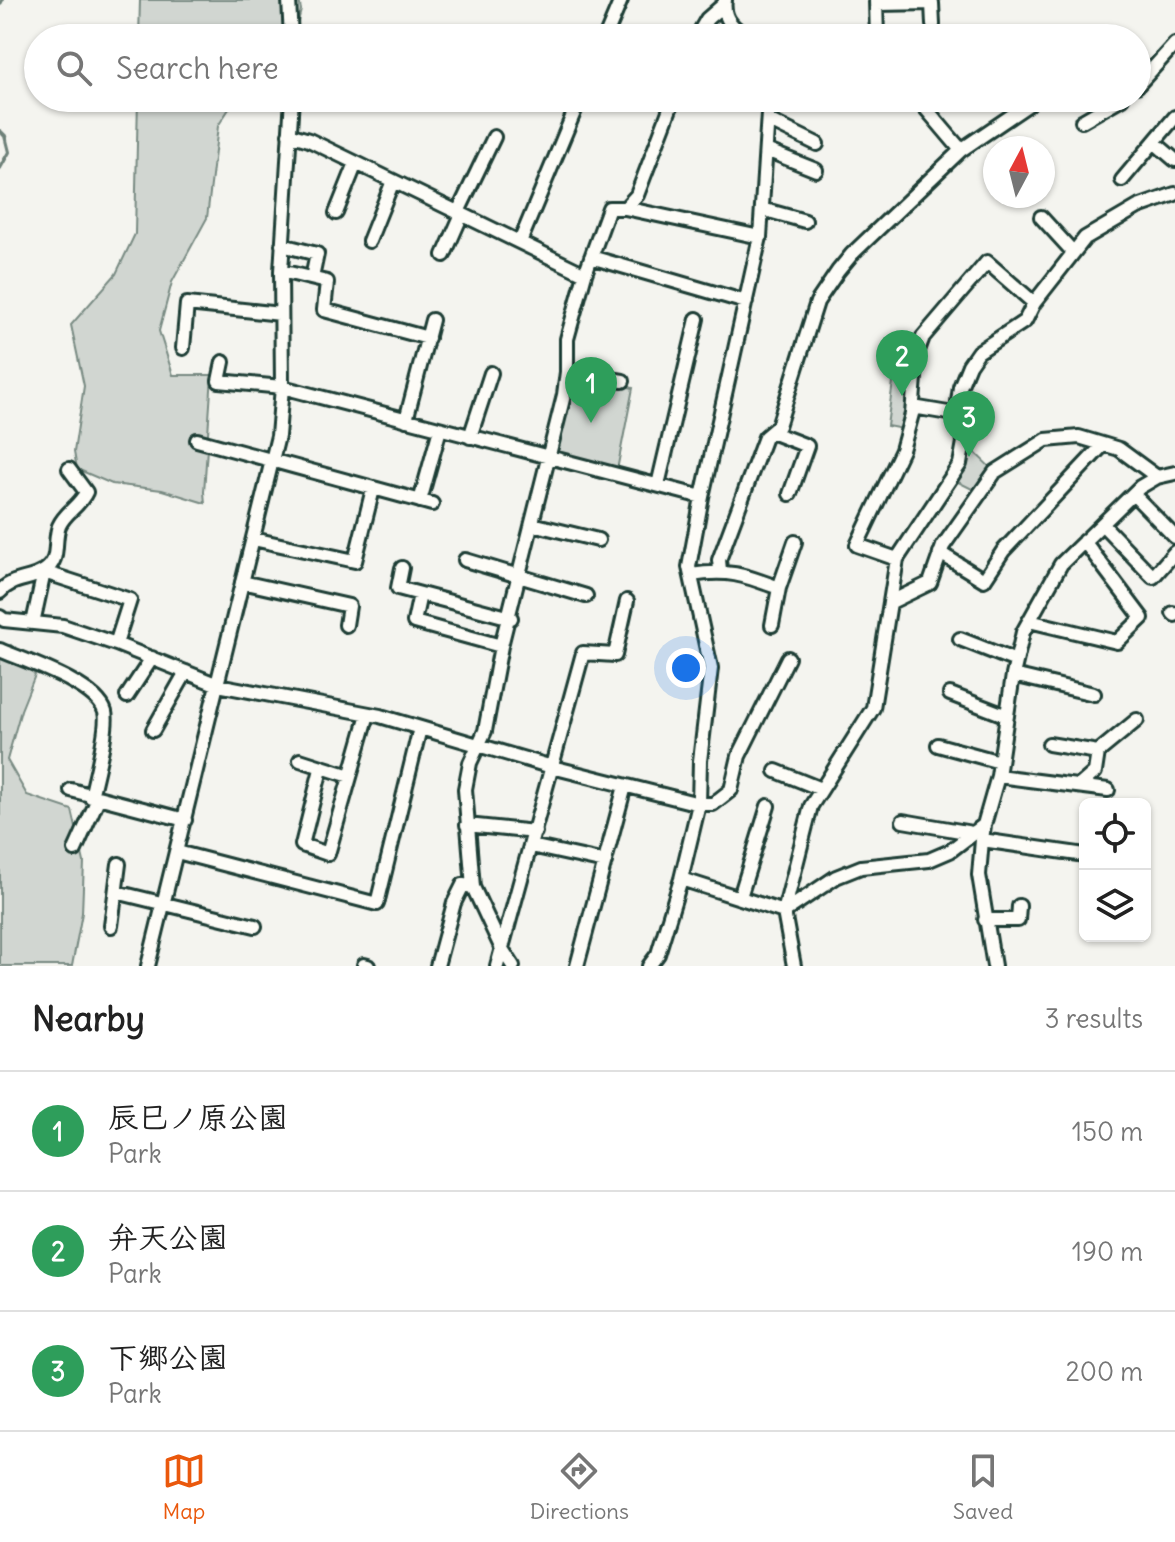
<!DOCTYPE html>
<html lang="en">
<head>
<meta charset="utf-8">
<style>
  :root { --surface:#fff; --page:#f6f6f6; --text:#222; --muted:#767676; --line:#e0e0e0; --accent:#ea580c }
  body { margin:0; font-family:Delius,"Klee One",sans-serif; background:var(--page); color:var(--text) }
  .controls { position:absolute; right:24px; bottom:24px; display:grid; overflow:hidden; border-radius:12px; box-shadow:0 2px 6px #0004 }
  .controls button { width:72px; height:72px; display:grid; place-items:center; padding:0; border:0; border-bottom:2px solid var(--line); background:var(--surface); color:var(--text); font:40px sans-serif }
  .compass { position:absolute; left:983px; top:136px; width:72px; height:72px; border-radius:50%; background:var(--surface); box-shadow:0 2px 6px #0004; rotate:7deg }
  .you { position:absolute; left:686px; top:668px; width:28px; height:28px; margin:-20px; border:6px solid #fff; border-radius:50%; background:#1a73e8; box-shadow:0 0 0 12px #1a73e833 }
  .badge { display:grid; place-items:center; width:52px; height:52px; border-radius:50%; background:var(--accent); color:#fff; font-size:26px; font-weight:700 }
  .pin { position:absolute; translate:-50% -66px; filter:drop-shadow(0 2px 4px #0008) }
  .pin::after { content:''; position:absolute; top:42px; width:28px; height:24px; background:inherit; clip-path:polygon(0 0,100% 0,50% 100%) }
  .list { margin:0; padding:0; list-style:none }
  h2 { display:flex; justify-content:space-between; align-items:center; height:104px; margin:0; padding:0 32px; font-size:34px }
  h2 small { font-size:26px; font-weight:400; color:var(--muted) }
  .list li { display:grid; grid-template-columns:52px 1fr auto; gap:24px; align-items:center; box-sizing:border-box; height:120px; padding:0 32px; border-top:2px solid var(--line) }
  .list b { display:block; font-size:30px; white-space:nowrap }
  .list p { margin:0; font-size:26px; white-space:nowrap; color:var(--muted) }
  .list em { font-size:26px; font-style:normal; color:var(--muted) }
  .icon { flex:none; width:44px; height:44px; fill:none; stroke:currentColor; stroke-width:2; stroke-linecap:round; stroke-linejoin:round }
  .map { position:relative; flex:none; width:1175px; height:966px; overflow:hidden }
  .search { position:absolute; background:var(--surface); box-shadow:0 2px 6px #0004; left:24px; right:24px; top:24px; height:88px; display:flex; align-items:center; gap:20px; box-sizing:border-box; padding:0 28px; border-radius:44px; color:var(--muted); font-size:30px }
  .sheet { height:464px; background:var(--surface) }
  nav { display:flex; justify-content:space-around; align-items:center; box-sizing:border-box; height:112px; border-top:2px solid var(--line); background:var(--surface); font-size:22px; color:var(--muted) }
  nav a { display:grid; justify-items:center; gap:4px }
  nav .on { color:var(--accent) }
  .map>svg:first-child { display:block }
  .green { fill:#d1d6d1; stroke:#788a82; stroke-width:2 }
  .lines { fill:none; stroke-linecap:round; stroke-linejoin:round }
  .stream { stroke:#6e8179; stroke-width:4 }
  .street-casing { stroke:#1f3d34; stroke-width:18 }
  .street { stroke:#fdfcf7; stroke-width:12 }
</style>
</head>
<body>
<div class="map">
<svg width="1175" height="966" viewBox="0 0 1175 966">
  <rect width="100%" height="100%" fill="#f4f4ef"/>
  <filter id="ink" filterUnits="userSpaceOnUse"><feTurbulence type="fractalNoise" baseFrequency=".0125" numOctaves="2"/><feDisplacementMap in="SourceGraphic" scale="16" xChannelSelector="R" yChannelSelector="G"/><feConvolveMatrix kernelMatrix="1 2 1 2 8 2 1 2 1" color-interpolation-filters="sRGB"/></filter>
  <g filter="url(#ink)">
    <path class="green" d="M 140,0 L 299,0 L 301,10 L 294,38 L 139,38 Z
      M 138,98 L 236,98 L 218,126 L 207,218 L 172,282 L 159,331 L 173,375 L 212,375 L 204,492 L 205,503 L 162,490 L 112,484 L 77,469 L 74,452 L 84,386 L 71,325 L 116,274 L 135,234 Z
      M 567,372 L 633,388 L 616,475 L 547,458 Z
      M 893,382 L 915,385 L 908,430 L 887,426 Z
      M 964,442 L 995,472 L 980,493 L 950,478 Z
      M 11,645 L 35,675 L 21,710 L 7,760 L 27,795 L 72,810 L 84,862 L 82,913 L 72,966 L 0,966 L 0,648 Z"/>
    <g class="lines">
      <path class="stream" d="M 0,4 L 2,0
        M 0,131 L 5,136 L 9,152 L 0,168"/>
      <defs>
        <path id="street" d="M 289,0 L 291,38
          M 725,0 C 722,19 734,29 749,38
          M 876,0 L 877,38
          M 877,4 L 932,3 L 933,25
          M 605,38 L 621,0
          M 696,38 L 707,19 L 723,5
          M 1137,86 L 1175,44
          M 812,98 L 824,102
          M 917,98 L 961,150
          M 768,120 L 817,144
          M 1082,121 L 1122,98
          M 289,134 L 309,140 L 585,274
          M 1154,142 L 1175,160
          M 766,150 L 816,170
          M 1122,180 L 1175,117
          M 625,208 L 637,195 L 674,98
          M 762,209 L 805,221
          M 458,212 L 494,137
          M 336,213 L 356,163
          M 1041,217 L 1073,252
          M 369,241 L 393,181
          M 520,242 L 580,98
          M 282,245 L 317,254 L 312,278
          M 444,255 L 462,214
          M 591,257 L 746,302
          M 281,271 L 327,282 L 324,310 L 428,338
          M 183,348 L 187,304 L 281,314
          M 223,362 L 219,381 L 282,387 L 702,497
          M 567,372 L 623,381
          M 913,407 L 960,415
          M 406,420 L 432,320
          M 771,432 L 807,446 L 790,494
          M 470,437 L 491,373
          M 197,440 L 432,504
          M 1157,477 L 1175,473
          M 658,485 L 697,319
          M 1133,494 L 1175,537
          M 420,501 L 440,429
          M 532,524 L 598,540
          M 1102,524 L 1153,577 L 1175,552
          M 253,539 L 355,561 L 373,489
          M 940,553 L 984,580 L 1003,551 L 1103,445
          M 897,559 L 857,545 L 902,450 L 912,414 L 917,353 L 923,337 L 987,262 L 1034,303
          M 465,560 L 586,596
          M 402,568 L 398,588 L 511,618
          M 720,570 L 719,560 L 765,437 L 778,426 L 817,302 L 838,271 L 852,254 L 961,150 L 1029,104
          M 691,575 C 729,569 744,575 779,588
          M 242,582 L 349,606 L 346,625
          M 0,592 C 12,577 30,581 44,571 C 61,560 53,543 59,526 C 65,512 80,506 86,492 L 69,469
          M 420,594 L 414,622 L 501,646
          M 891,602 L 930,583 L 943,546 L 995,472 L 1046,440 L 1079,437 L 1119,449 L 1157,477 L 1140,487 L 1061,564 L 1023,632 L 1013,675 L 998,776 L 984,825 L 982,840 L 979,875 L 994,966
          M 1173,613 L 1175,615
          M 0,617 L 4,620 L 63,626 L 116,644 L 218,685 L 380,716 L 552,767 L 699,804 L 713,804 L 731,790 L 739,756 L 788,658
          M 1029,621 L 1117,642 L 1142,618 L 1084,541
          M 33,623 L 44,572 L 130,600 L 116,644
          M 772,625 L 779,588 L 795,542
          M 960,639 L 1016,661
          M 0,650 C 25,661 97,684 105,712 C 109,727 95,779 91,797
          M 1013,675 L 1094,694
          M 950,694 L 1007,716
          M 127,696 L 152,658
          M 153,730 L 186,672
          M 1049,744 L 1098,752 L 1137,720
          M 938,745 L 1000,762
          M 300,760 L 350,776
          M 321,769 L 302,845 L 328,854 L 368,714
          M 776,771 L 821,789
          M 998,776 L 1108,790
          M 1079,786 L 1095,772 L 1098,752
          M 71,790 L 185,820
          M 903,821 L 972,833
          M 467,825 L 535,832
          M 982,840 L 1085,855
          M 531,846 L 605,862
          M 75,850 L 98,799
          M 177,852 L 377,904 L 420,728
          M 681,879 L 784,912
          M 473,887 L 465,789 L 470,763 L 485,731 L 501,646 L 564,395 L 567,372 L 567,339 L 585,274 L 609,208 L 625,208 L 760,237
          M 116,892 L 255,926
          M 740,897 L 768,806
          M 784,912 L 836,877 L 861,867 L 929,860 L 950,851 L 984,825
          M 985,920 L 1018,920 L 1019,906
          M 111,926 L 119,864
          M 364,965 L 368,966
          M 148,966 L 278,436 L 282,387 L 281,271 L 292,98
          M 437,966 L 454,903 L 463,885 L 473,887 L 502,949 L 513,966
          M 497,966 L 583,653 L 615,655 L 627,601
          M 577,966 L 625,786
          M 649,966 L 658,954 L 681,879 L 699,804 L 700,761 L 711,668 L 689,567 L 702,497 L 760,237 L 769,98
          M 794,966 L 784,912 L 811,806 L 873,708 L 897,559 L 960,464 L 964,442 L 958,402 L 960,387 L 969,365 L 978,352 L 1025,321 L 1034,303 L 1085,238 L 1138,207 L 1175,194"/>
      </defs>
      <use href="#street" class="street-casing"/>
      <use href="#street" class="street"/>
    </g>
  </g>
</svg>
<div class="controls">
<button><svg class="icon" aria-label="locate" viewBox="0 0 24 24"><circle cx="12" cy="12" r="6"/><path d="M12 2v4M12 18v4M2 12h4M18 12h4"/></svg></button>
<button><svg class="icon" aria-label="layers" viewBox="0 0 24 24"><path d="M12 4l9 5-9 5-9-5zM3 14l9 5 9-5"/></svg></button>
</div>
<svg class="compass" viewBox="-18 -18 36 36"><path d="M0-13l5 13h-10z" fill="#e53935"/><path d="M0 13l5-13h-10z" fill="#767676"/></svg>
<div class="you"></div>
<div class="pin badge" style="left:591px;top:423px;background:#2e9e5b">1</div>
<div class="pin badge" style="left:902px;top:396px;background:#2e9e5b">2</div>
<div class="pin badge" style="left:969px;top:457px;background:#2e9e5b">3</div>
<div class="search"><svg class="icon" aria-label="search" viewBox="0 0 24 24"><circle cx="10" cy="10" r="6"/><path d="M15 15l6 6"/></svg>Search here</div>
</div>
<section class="sheet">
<h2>Nearby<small>3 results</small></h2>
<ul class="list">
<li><span class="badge" style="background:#2e9e5b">1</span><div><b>辰巳ノ原公園</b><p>Park</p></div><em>150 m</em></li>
<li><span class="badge" style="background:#2e9e5b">2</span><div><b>弁天公園</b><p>Park</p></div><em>190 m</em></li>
<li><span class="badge" style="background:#2e9e5b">3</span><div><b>下郷公園</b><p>Park</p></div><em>200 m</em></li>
</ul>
</section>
<nav>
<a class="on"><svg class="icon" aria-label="map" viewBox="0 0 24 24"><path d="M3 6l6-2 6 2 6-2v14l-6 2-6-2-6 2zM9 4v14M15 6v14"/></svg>Map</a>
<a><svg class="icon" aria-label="directions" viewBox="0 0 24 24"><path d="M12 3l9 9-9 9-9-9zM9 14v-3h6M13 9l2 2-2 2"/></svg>Directions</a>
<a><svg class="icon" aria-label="saved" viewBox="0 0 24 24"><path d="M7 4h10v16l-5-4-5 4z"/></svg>Saved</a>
</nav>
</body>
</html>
